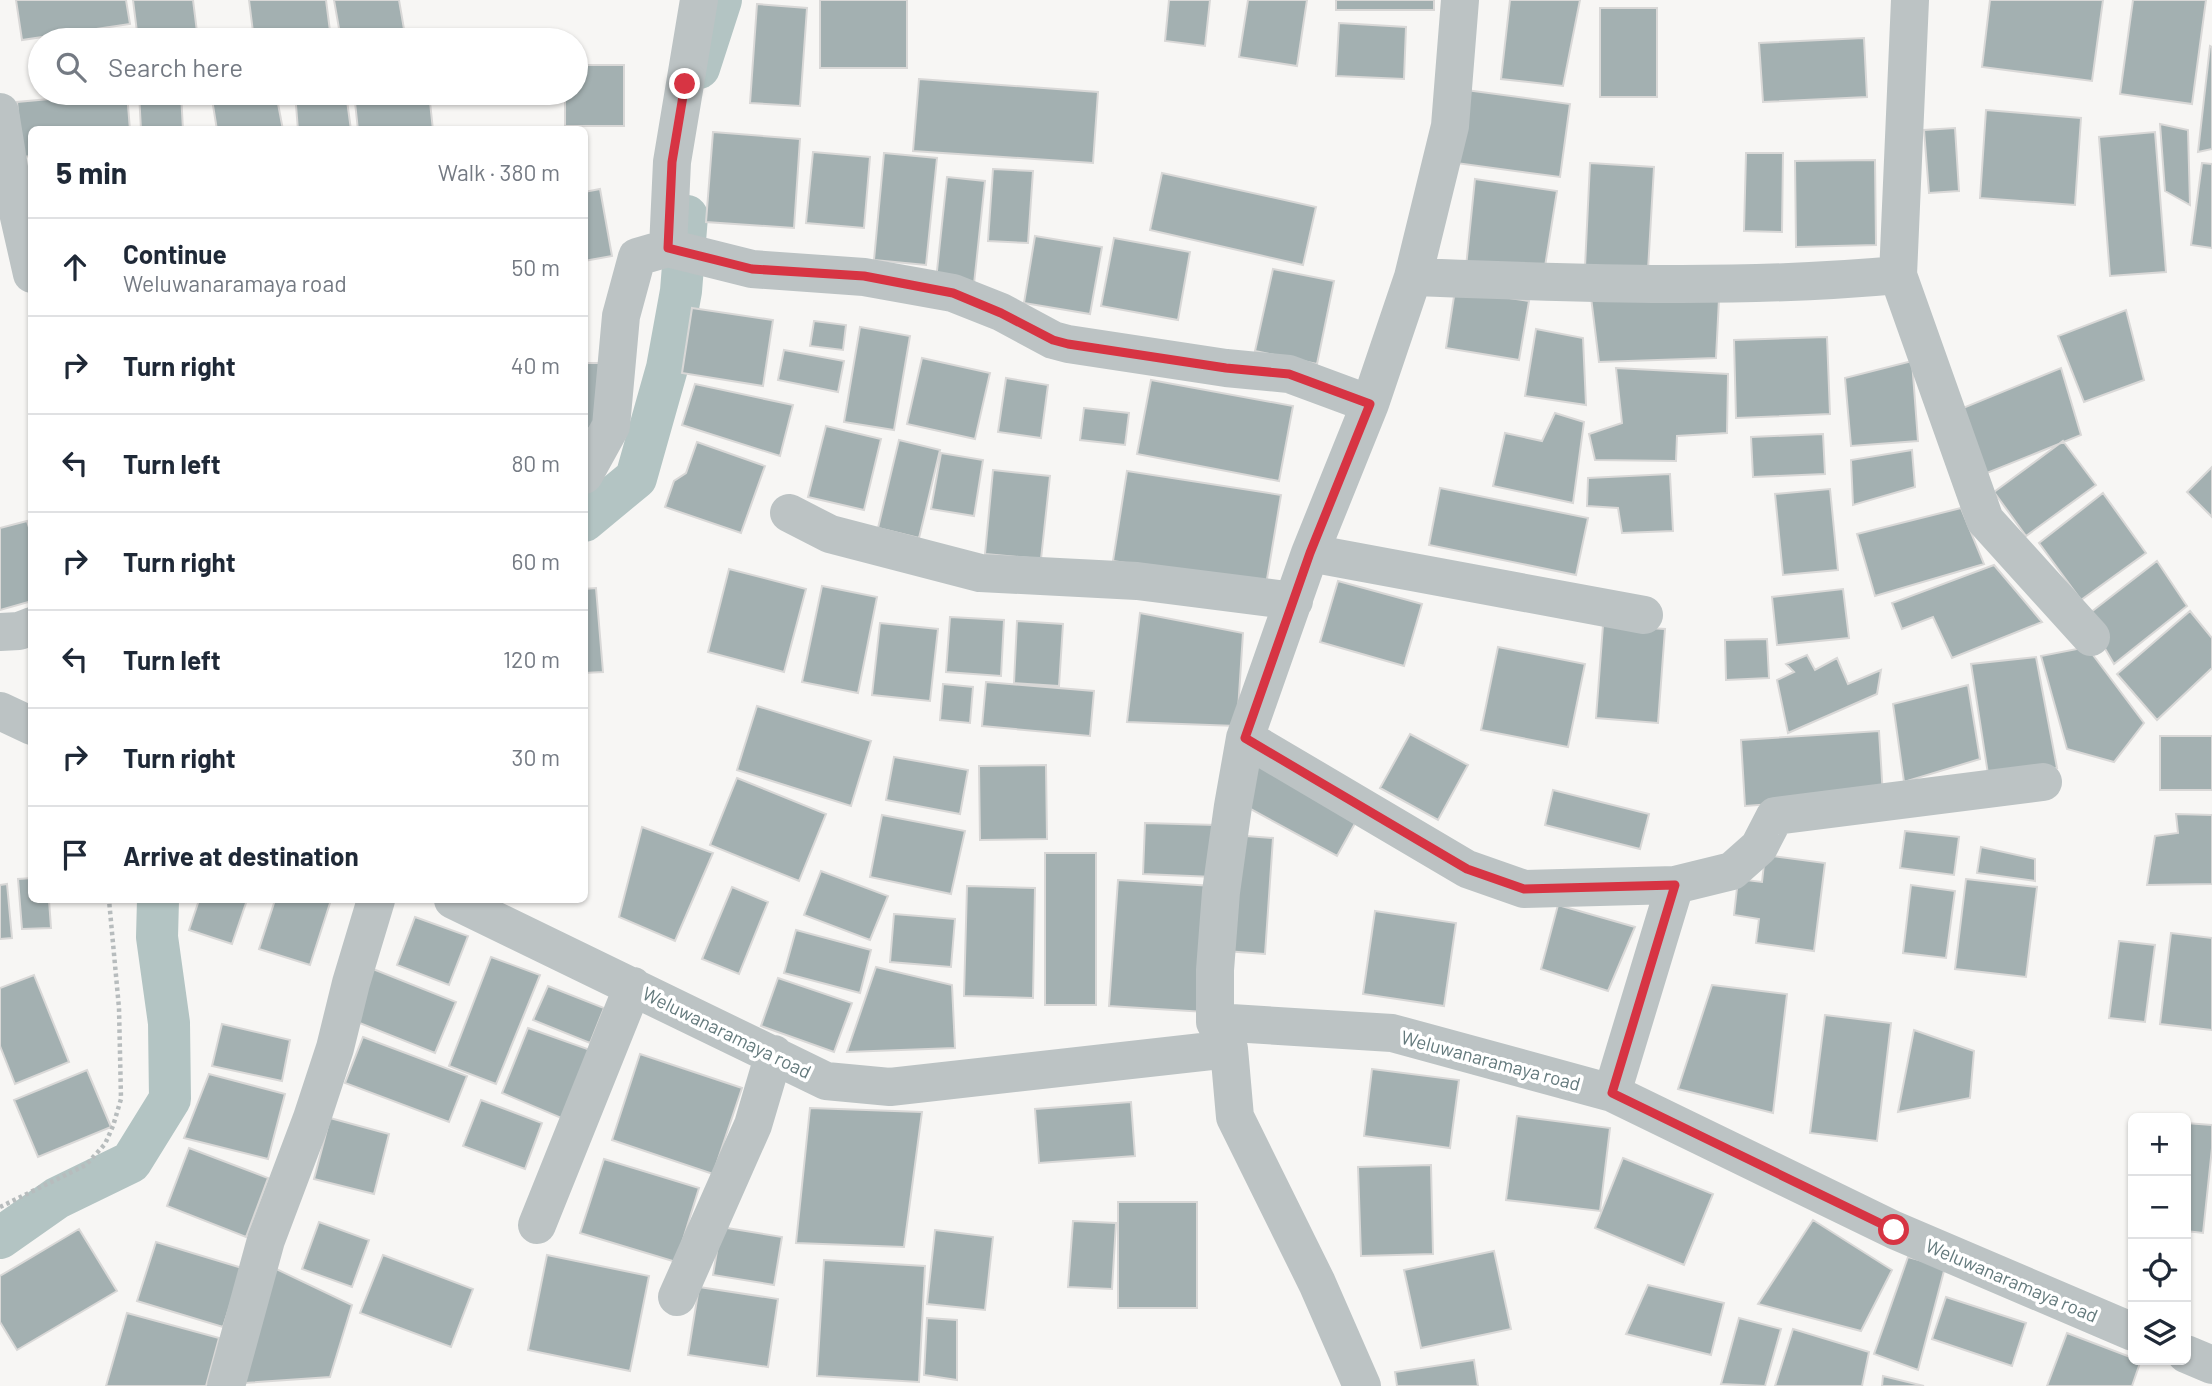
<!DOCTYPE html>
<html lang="en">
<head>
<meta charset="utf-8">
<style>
  :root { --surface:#fff; --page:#f2f2f3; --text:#1f2937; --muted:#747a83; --line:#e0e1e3 }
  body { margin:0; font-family:Barlow,sans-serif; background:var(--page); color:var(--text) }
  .controls { position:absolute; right:21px; bottom:21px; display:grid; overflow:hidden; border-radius:10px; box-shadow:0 2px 5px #0004 }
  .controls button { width:63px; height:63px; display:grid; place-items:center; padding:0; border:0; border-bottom:2px solid var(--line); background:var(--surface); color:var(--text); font:35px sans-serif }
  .stop { position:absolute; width:21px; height:21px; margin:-16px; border:5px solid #d73443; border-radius:50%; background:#fff }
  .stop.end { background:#d73443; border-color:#fff; box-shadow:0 2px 7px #0008 }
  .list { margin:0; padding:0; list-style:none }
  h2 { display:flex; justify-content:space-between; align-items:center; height:91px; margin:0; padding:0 28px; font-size:30px }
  h2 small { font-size:23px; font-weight:400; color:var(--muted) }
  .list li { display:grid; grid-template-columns:46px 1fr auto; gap:21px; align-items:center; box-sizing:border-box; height:98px; padding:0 28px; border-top:2px solid var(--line) }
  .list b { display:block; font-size:26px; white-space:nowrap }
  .list p { margin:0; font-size:23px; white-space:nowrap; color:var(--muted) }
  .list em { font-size:23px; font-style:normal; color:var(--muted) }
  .icon { flex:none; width:38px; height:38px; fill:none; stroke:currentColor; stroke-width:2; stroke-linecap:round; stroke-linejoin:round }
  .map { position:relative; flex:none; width:2212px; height:1386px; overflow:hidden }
  .search { position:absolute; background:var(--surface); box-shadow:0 2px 5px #0004; left:28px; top:28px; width:560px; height:77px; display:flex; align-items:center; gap:18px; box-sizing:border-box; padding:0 24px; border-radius:38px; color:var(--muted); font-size:26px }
  .panel { position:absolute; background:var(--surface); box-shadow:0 2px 5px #0004; left:28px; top:126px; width:560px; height:777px; border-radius:10px }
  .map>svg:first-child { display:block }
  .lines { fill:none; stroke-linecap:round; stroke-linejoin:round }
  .canal { stroke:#b3c4c3; stroke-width:42 }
  .building { fill:#a3b0b1; stroke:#d9d8d7; stroke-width:2 }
  .path { stroke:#b7bcbd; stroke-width:4.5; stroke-dasharray:3.5 3.5; stroke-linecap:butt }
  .minor { stroke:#bcc3c4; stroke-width:38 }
  .route { stroke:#d73443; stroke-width:9 }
  .labels { text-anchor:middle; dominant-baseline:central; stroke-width:7; stroke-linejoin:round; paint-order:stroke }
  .street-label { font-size:19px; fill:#647a7d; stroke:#fff }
</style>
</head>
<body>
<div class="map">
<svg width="2212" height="1386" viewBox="0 0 2212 1386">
  <rect width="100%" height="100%" fill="#f7f6f4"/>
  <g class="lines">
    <path class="canal" d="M 699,68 L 721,0
      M 584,521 L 636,478 L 667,368 L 681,291 L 687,216
      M 0,1238 L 57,1198 L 131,1162 L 170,1099 L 169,1023 L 157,937 L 158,900"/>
  </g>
  <path class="building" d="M 16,0 L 126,0 L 130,24 L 22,40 Z
    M 133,0 L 193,0 L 198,40 L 138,40 Z
    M 249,0 L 326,0 L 330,31 L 254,40 Z
    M 334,0 L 399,0 L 405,35 L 374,40 L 341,40 Z
    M 820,0 L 907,0 L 907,68 L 820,68 Z
    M 1169,0 L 1210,0 L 1205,46 L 1165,41 Z
    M 1248,0 L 1307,0 L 1297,66 L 1239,57 Z
    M 1336,0 L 1434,0 L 1434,10 L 1336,10 Z
    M 1510,0 L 1580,0 L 1563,86 L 1501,79 Z
    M 1990,0 L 2103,0 L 2092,81 L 1982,67 Z
    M 2133,0 L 2206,0 L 2192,104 L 2120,94 Z
    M 757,4 L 807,8 L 800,106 L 750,103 Z
    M 1600,8 L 1657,8 L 1657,97 L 1600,97 Z
    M 1339,23 L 1406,27 L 1404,79 L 1336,76 Z
    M 1864,38 L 1867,97 L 1763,102 L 1759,43 Z
    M 2210,46 L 2212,47 L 2212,149 L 2198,152 Z
    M 576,65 L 624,65 L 624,126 L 565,126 L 565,93 L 576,93 Z
    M 919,79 L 1098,92 L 1093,163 L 913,151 Z
    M 1466,90 L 1570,104 L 1560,177 L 1456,163 Z
    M 115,93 L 127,93 L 130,130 L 32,130 L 32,156 L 22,157 L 17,102 Z
    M 139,93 L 181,93 L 183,130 L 141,130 Z
    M 211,93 L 276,93 L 283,130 L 217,130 Z
    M 295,93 L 346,93 L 351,130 L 298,130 Z
    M 354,93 L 429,93 L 433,130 L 358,130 Z
    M 1986,110 L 2081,118 L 2075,205 L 1980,198 Z
    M 2160,124 L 2188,130 L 2190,205 L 2165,191 Z
    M 1955,128 L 1959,191 L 1929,193 L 1924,130 Z
    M 713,132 L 800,139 L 794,228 L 706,222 Z
    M 2155,132 L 2166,272 L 2110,276 L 2099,137 Z
    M 813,152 L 870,157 L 864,228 L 806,223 Z
    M 884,153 L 937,158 L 926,265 L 874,260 Z
    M 1746,153 L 1783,153 L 1782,232 L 1744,231 Z
    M 1875,160 L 1876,245 L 1796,247 L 1795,161 Z
    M 1590,163 L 1654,167 L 1648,270 L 1585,267 Z
    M 2202,163 L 2212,164 L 2212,248 L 2191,245 Z
    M 993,169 L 1033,171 L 1028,243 L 988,241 Z
    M 1162,173 L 1316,207 L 1303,265 L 1150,230 Z
    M 947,177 L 985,181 L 974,284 L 936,280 Z
    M 1475,179 L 1557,191 L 1543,279 L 1466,267 Z
    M 600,189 L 612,256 L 584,261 L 584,192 Z
    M 1035,236 L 1102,247 L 1090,314 L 1024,303 Z
    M 1114,238 L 1190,252 L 1178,320 L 1101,306 Z
    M 1273,269 L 1334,281 L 1317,364 L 1255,351 Z
    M 1590,289 L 1719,299 L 1716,358 L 1599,362 Z
    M 1455,290 L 1529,301 L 1519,360 L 1446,348 Z
    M 692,308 L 773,320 L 763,386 L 682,373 Z
    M 2126,310 L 2144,380 L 2084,402 L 2058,336 Z
    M 814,321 L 846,325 L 843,350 L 810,346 Z
    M 860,327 L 910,336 L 894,430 L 844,422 Z
    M 1536,329 L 1583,338 L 1586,405 L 1525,396 Z
    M 1827,337 L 1830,414 L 1736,418 L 1734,340 Z
    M 784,350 L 844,361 L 838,392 L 778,380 Z
    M 922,358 L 990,373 L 975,439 L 907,424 Z
    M 1912,361 L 1918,441 L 1851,446 L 1845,378 Z
    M 584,363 L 602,363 L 598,428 L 584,429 Z
    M 1616,368 L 1728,374 L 1727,433 L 1677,436 L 1676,461 L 1595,460 L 1589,434 L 1622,423 Z
    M 2061,368 L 2081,435 L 1982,475 L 1958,410 Z
    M 1006,378 L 1048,385 L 1041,438 L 998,432 Z
    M 1151,380 L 1293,406 L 1279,481 L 1137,454 Z
    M 695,384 L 793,405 L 780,456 L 682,425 Z
    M 1084,408 L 1129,413 L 1125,445 L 1080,440 Z
    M 1555,413 L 1584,422 L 1573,503 L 1493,486 L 1505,433 L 1542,441 Z
    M 826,426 L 881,439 L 864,510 L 808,497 Z
    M 1823,434 L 1825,474 L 1753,477 L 1751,437 Z
    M 899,440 L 940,450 L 919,538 L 878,528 Z
    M 2063,441 L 2096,485 L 2026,536 L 1994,492 Z
    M 697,442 L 765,466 L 741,533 L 665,507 L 674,481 L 686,473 Z
    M 1912,450 L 1915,487 L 1853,505 L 1851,460 Z
    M 941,453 L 983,460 L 974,516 L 931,509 Z
    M 2212,467 L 2212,517 L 2187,492 Z
    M 993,470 L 1050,476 L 1041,559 L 985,554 Z
    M 1127,471 L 1281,495 L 1266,585 L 1113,561 Z
    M 1670,474 L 1673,531 L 1622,533 L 1618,508 L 1587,506 L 1588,478 Z
    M 1440,488 L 1588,518 L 1576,575 L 1429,545 Z
    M 1830,489 L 1838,570 L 1783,575 L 1775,494 Z
    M 2103,493 L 2146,553 L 2081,600 L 2039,543 Z
    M 1961,508 L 1984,564 L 1875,596 L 1857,534 Z
    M 27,521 L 32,537 L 32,601 L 0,610 L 0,528 Z
    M 2157,561 L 2187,606 L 2114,664 L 2086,616 Z
    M 1994,565 L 2042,622 L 1952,658 L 1933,617 L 1902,629 L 1892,603 Z
    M 729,569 L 806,589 L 784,672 L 708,652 Z
    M 1338,581 L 1422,604 L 1404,666 L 1320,642 Z
    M 822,586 L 877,597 L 858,693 L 802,682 Z
    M 596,588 L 603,672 L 584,673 L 584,589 Z
    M 1843,589 L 1849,638 L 1777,645 L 1772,597 Z
    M 2190,611 L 2212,638 L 2212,668 L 2157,720 L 2117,674 Z
    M 1140,613 L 1243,633 L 1237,726 L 1127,722 Z
    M 950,617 L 1004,620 L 1001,676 L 946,672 Z
    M 1017,621 L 1063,624 L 1059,686 L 1014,683 Z
    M 880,623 L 938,629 L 930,701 L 872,695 Z
    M 1603,625 L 1665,629 L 1658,723 L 1596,718 Z
    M 1767,639 L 1769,678 L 1726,680 L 1725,640 Z
    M 1498,647 L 1585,664 L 1568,747 L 1481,730 Z
    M 2087,647 L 2144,723 L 2114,762 L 2067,749 L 2041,656 Z
    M 1807,655 L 1815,670 L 1837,658 L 1848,684 L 1881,670 L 1877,694 L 1788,733 L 1777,680 L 1794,672 L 1786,664 Z
    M 2036,657 L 2057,768 L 1988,774 L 1971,664 Z
    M 986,682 L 1094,691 L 1090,736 L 982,726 Z
    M 943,684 L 973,687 L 970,723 L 940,720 Z
    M 1968,685 L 1980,759 L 1904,782 L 1893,704 Z
    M 757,706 L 871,741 L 851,806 L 737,770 Z
    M 1879,731 L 1883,796 L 1745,806 L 1741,740 Z
    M 1410,734 L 1468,765 L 1438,820 L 1380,788 Z
    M 2160,736 L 2212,736 L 2212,790 L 2160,790 Z
    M 894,757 L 968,770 L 960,814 L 886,800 Z
    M 1257,762 L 1358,818 L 1337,856 L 1236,801 Z
    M 1046,765 L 1047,839 L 980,840 L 979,766 Z
    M 737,778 L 826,814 L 799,881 L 710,845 Z
    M 1553,790 L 1649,814 L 1640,849 L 1545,825 Z
    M 2176,814 L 2212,815 L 2212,884 L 2147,885 L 2155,836 L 2178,833 Z
    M 882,815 L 965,831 L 951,894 L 870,877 Z
    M 1145,823 L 1216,825 L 1214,877 L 1143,874 Z
    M 642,827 L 713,853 L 675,941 L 619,917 Z
    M 1905,831 L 1959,837 L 1954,875 L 1900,868 Z
    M 1233,835 L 1273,838 L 1265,954 L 1225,951 Z
    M 1981,847 L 2035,859 L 2035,881 L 1977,873 Z
    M 1045,853 L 1096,853 L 1096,1005 L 1045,1005 Z
    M 1765,855 L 1825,863 L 1814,951 L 1756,943 L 1759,919 L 1734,915 L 1738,879 L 1762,882 Z
    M 821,871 L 888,896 L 870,940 L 804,915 Z
    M 32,878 L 32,900 L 49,900 L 51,928 L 22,929 L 18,879 Z
    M 1966,879 L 2037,887 L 2026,977 L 1955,969 Z
    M 1118,880 L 1213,886 L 1205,1012 L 1109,1006 Z
    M 7,884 L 12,938 L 0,939 L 0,885 Z
    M 1911,885 L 1955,891 L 1946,958 L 1903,953 Z
    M 967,886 L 1035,888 L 1033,998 L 964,996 Z
    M 732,887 L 768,902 L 739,974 L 702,959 Z
    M 199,900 L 247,900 L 232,944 L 189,930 Z
    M 275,900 L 331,900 L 310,965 L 259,949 Z
    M 1558,905 L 1635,927 L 1608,991 L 1541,969 Z
    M 1375,911 L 1456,923 L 1444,1006 L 1363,994 Z
    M 894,914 L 955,919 L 951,967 L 890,962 Z
    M 415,917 L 468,936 L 449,985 L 397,965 Z
    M 796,930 L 871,950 L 860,993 L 784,973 Z
    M 2171,933 L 2212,938 L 2212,1030 L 2160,1024 Z
    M 2119,941 L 2155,945 L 2145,1022 L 2109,1018 Z
    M 491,957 L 540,975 L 496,1084 L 449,1066 Z
    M 368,967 L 456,1002 L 435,1053 L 347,1018 Z
    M 876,967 L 952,985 L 955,1048 L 847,1052 Z
    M 34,975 L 69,1062 L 15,1084 L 0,1046 L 0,988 Z
    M 778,978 L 852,1003 L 834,1052 L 761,1026 Z
    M 1712,985 L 1787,994 L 1773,1113 L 1678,1089 Z
    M 548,986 L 604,1008 L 590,1043 L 533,1020 Z
    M 1825,1015 L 1891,1023 L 1877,1141 L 1810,1133 Z
    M 222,1024 L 290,1040 L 282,1081 L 212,1066 Z
    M 528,1028 L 596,1052 L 566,1120 L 502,1093 Z
    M 1914,1030 L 1974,1051 L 1970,1098 L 1898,1112 Z
    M 363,1037 L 467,1076 L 449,1122 L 345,1083 Z
    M 640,1054 L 742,1088 L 713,1174 L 612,1140 Z
    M 1372,1069 L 1459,1080 L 1450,1148 L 1364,1136 Z
    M 87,1070 L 111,1127 L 38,1157 L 14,1100 Z
    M 209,1074 L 285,1094 L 268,1159 L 184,1138 Z
    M 481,1100 L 542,1123 L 525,1169 L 463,1146 Z
    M 1131,1102 L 1135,1156 L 1039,1163 L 1035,1109 Z
    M 810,1108 L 922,1112 L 904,1247 L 796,1243 Z
    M 1517,1116 L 1610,1128 L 1600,1211 L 1506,1200 Z
    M 330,1118 L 389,1134 L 374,1194 L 314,1179 Z
    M 2186,1123 L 2212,1125 L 2212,1148 L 2203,1233 L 2186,1231 Z
    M 189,1148 L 268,1178 L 246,1237 L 167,1206 Z
    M 1623,1158 L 1713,1194 L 1684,1265 L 1595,1228 Z
    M 604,1159 L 699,1188 L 676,1262 L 580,1233 Z
    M 1431,1165 L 1433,1254 L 1361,1256 L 1358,1167 Z
    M 1118,1202 L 1197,1202 L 1197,1308 L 1118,1308 Z
    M 1813,1220 L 1892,1270 L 1861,1331 L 1758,1304 Z
    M 1073,1221 L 1116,1223 L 1112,1289 L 1068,1287 Z
    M 319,1222 L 369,1240 L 352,1287 L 302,1269 Z
    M 721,1227 L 782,1237 L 774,1285 L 713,1275 Z
    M 79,1229 L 117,1291 L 17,1350 L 0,1322 L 0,1276 Z
    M 935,1230 L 993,1237 L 985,1310 L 927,1304 Z
    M 156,1242 L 242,1268 L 223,1327 L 137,1301 Z
    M 1494,1251 L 1511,1329 L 1421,1348 L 1404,1270 Z
    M 383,1255 L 473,1289 L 451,1347 L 360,1313 Z
    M 547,1255 L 649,1276 L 630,1371 L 528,1350 Z
    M 1908,1257 L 1945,1267 L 1918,1370 L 1874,1354 Z
    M 824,1260 L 925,1266 L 919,1382 L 817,1376 Z
    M 272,1267 L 352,1305 L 330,1377 L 245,1383 Z
    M 1648,1285 L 1724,1303 L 1711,1355 L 1626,1334 Z
    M 699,1287 L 778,1299 L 768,1367 L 688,1355 Z
    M 1946,1297 L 2026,1323 L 2012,1366 L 1932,1339 Z
    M 127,1313 L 219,1338 L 206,1386 L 106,1386 Z
    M 927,1318 L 957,1320 L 957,1380 L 924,1375 Z
    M 1739,1318 L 1781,1329 L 1765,1386 L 1721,1384 Z
    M 1793,1329 L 1869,1352 L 1862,1386 L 1775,1386 Z
    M 2067,1333 L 2133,1358 L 2133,1360 L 2141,1360 L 2132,1386 L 2047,1386 Z
    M 1474,1360 L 1478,1386 L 1397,1386 L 1395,1372 Z
    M 1883,1376 L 1924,1386 L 1882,1386 Z"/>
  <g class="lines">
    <path class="path" d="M 0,1207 L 86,1165 L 105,1144 L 113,1126 L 121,1099 L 119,1008 L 109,900"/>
    <path class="minor" d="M 0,112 L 12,186 L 32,274
      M 668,248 L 672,162 L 699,0
      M 1898,275 L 1910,0
      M 1413,277 C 1575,283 1736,290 1898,275 L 1985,520 L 2091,637
      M 584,475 L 611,426 L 621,316 L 637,257 L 668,248 L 752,269 L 864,277 L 953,293 L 1001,312 L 1053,340 L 1068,344 L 1226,368 L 1289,374 L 1370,404
      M 789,513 L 830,534 L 980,573 L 1137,581 L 1294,601
      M 1310,553 L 1644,615
      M 0,632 L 19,631 L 32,626
      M 0,711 L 32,726
      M 1245,738 L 1467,869 L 1524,889 L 1675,885 L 1732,871 L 1759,847 L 1775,816 L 2043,782
      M 453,900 L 826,1081 L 890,1087 L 1229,1049
      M 1215,1022 L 1392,1033 L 1612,1093 L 1894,1230 L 2133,1332
      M 1612,1093 L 1675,885
      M 537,1225 L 633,986
      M 677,1297 L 753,1125 L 774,1054
      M 2186,1354 L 2212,1365
      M 226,1386 L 266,1240 L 312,1118 L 335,1048 L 351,983 L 376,900
      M 1362,1386 L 1317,1283 L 1235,1117 L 1229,1049 L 1215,1022 L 1215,970 L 1221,892 L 1233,806 L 1245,738 L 1310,553 L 1370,404 L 1413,277 L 1450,126 L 1460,0"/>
  </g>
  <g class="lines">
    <path class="route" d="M 685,84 L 672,162 L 668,248 L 752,269 L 864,276 L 953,293 L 1001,313 L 1053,340 L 1068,344 L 1226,368 L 1289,374 L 1370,404 L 1310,553 L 1245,738 L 1467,869 L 1524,889 L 1675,885 L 1612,1093 L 1894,1230"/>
  </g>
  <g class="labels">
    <g class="street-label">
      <text transform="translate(727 1032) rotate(26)">Weluwanaramaya road</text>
      <text transform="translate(1491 1060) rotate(15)">Weluwanaramaya road</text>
      <text transform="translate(2012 1280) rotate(23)">Weluwanaramaya road</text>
    </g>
  </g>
</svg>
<div class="controls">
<button>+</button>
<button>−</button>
<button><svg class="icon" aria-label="locate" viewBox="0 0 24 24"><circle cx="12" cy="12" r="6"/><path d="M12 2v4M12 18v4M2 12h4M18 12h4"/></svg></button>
<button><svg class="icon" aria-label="layers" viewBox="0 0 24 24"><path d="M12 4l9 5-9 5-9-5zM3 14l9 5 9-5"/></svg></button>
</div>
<div class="stop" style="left:1894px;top:1230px"></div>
<div class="stop end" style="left:685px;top:84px"></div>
<div class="search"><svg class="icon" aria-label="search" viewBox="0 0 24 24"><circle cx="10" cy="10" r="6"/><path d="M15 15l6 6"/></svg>Search here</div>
<section class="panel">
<h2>5 min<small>Walk · 380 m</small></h2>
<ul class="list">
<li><svg class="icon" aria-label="ahead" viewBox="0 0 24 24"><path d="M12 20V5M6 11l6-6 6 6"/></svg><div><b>Continue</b><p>Weluwanaramaya road</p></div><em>50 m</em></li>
<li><svg class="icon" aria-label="right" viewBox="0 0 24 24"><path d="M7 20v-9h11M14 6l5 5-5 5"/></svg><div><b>Turn right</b></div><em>40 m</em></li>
<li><svg class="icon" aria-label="left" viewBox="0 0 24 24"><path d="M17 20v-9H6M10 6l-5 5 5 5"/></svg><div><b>Turn left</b></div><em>80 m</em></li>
<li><svg class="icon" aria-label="right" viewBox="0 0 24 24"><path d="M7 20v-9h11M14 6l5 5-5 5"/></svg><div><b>Turn right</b></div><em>60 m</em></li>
<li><svg class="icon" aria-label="left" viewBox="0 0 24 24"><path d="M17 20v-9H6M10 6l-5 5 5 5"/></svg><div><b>Turn left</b></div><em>120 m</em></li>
<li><svg class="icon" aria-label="right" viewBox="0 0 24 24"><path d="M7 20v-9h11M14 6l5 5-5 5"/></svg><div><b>Turn right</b></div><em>30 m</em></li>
<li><svg class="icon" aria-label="arrive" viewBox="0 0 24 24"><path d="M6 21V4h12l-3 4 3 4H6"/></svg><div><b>Arrive at destination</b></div></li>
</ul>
</section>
</div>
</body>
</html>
